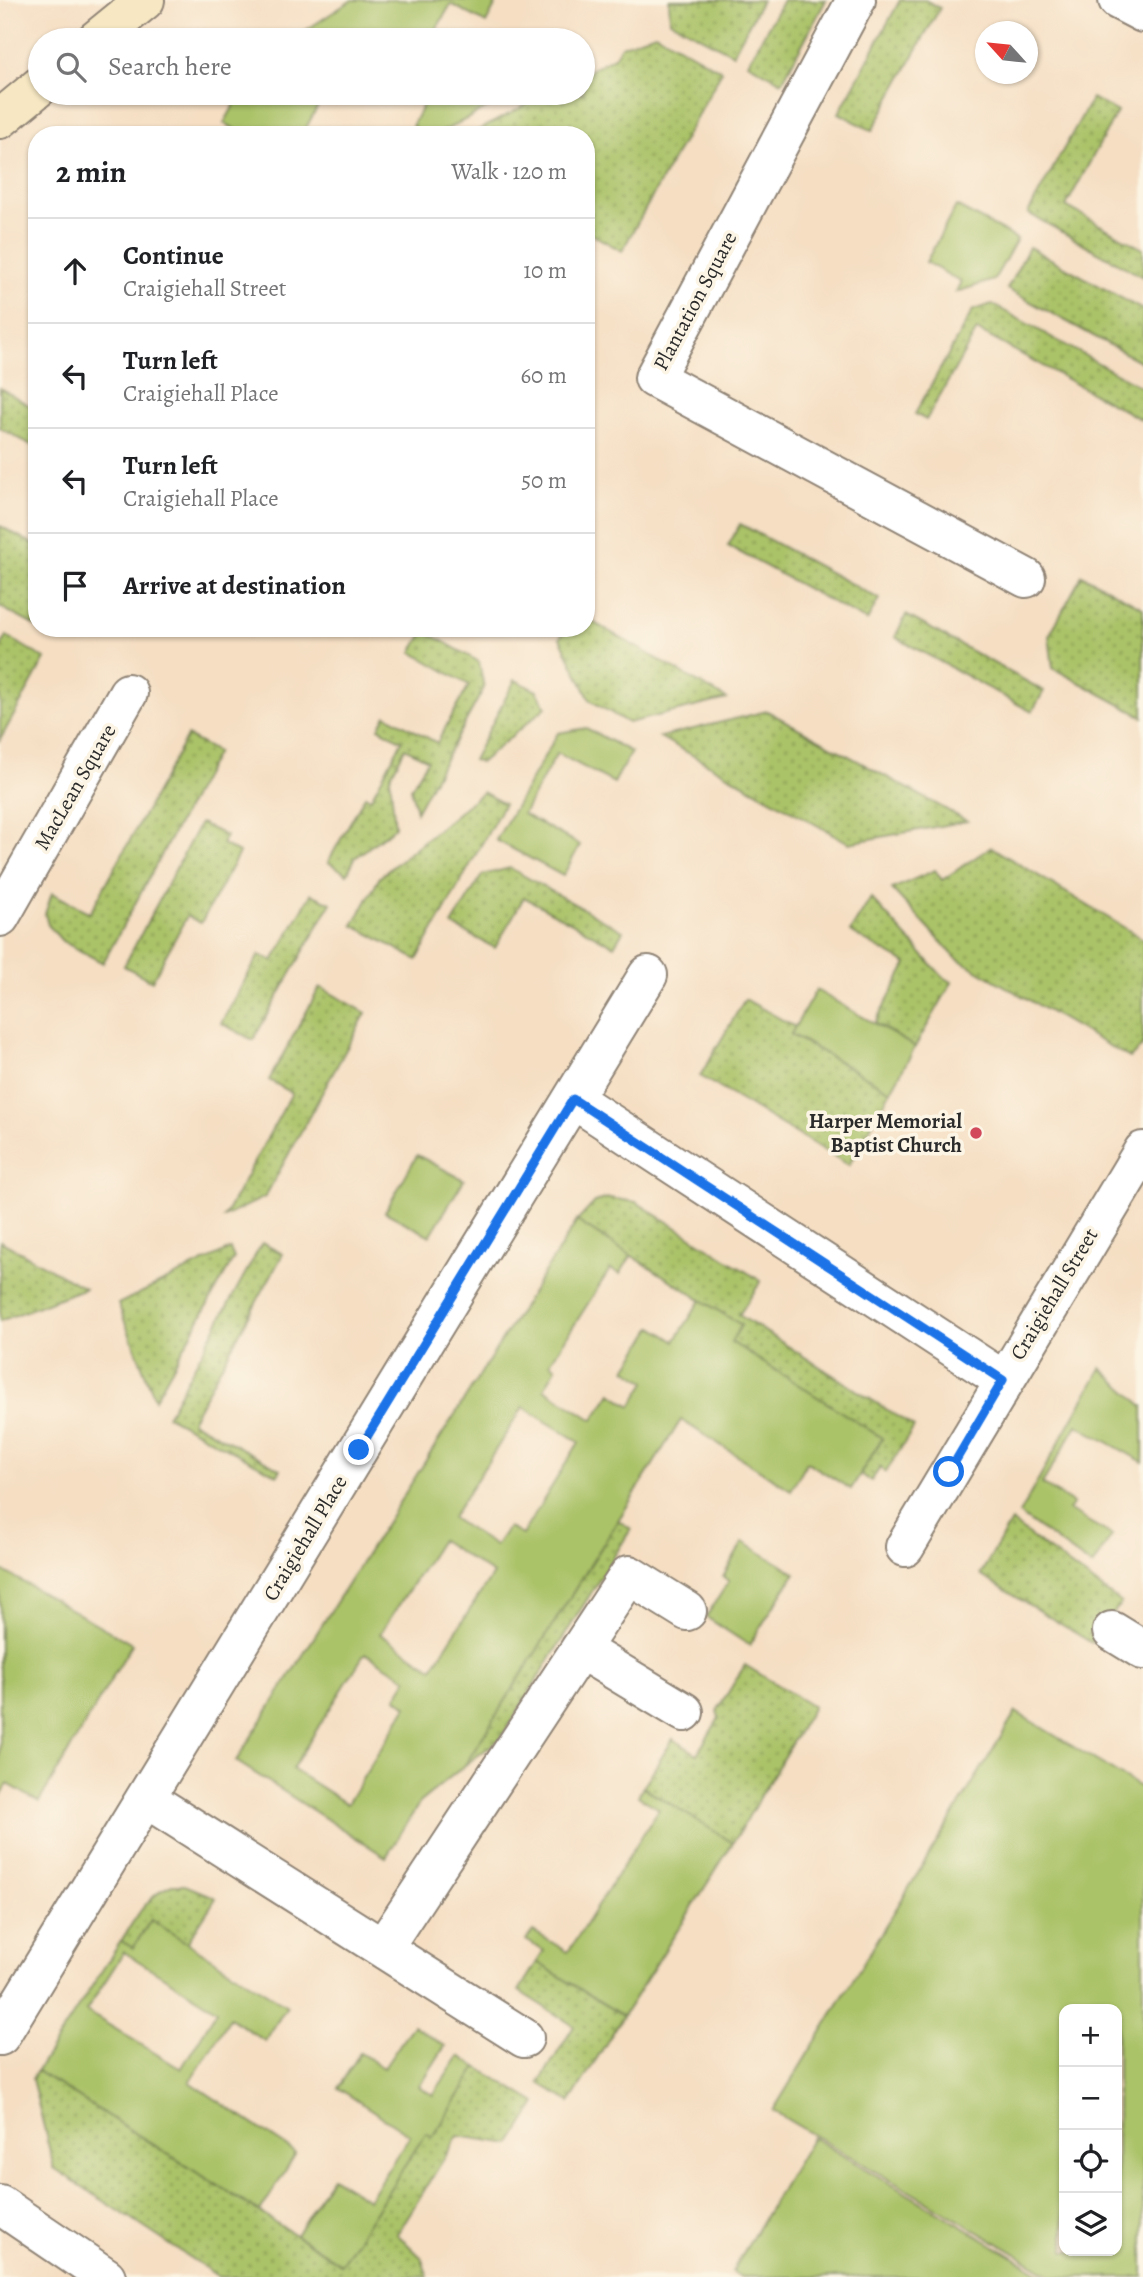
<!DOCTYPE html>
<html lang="en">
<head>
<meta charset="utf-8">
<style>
  :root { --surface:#fff; --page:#f6f6f6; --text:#202124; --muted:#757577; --line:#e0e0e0 }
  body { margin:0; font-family:Alegreya,serif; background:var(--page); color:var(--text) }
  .controls { position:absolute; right:21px; bottom:21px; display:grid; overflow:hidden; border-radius:14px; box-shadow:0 2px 5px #0004 }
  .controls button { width:63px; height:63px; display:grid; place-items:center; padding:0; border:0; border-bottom:2px solid var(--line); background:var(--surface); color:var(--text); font:35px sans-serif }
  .compass { position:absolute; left:975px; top:21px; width:63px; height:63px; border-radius:50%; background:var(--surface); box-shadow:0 2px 5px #0004; rotate:297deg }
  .stop { position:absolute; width:21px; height:21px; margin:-16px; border:5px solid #1a73e8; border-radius:50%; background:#fff }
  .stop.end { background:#1a73e8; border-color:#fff; box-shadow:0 2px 7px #0008 }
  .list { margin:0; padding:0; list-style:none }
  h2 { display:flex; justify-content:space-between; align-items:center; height:91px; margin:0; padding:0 28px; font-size:30px }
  h2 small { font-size:23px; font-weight:400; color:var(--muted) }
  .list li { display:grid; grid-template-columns:46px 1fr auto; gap:21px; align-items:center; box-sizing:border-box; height:105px; padding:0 28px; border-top:2px solid var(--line) }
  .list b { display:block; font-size:26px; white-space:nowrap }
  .list p { margin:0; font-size:23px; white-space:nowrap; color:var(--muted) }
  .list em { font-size:23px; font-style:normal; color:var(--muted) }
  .icon { flex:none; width:38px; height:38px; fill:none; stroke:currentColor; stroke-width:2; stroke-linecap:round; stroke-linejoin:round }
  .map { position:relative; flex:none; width:1143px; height:2277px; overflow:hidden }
  .search { position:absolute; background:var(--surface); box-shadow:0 2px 5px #0004; left:28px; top:28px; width:567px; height:77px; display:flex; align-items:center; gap:18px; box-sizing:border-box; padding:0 24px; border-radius:38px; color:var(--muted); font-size:26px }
  .panel { position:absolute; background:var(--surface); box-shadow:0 2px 5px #0004; left:28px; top:126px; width:567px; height:511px; border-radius:28px }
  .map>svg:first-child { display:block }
  .grass { fill:url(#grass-dots); stroke:#6a764a; stroke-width:2 }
  .garden { fill:#aac268; stroke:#6a764a; stroke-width:2; fill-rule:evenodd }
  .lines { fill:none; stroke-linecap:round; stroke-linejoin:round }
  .street-casing { stroke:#908476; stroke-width:42 }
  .secondary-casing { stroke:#908476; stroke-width:42 }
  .street { stroke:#fff; stroke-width:38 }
  .secondary { stroke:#f7e8c3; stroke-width:38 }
  .route { stroke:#1a73e8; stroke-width:9 }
  .poi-dot { fill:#d1495b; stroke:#fcf5e5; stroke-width:2.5 }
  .labels { text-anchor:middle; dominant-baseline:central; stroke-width:7; stroke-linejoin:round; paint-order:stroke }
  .street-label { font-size:21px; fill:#2b2b2b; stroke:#fcf5e5 }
  .poi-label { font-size:21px; font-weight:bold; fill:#2b2b2b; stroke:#fcf5e5; text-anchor:end }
</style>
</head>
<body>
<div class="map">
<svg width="1143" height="2277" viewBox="0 0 1143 2277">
  <defs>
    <pattern id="grass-dots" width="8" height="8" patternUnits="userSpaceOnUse" patternTransform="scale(1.75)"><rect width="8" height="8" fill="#aac268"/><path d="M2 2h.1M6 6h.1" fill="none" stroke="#8b9e56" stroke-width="1.8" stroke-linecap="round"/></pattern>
  </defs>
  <rect width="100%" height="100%" fill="#fcf5e5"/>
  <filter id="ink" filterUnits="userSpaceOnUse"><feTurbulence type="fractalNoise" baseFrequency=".0143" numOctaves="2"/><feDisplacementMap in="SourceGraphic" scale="14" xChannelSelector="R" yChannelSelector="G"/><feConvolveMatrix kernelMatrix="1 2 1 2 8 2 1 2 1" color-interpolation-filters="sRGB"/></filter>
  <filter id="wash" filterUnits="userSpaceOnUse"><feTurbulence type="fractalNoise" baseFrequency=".00686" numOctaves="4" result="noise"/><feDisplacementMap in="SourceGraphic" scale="28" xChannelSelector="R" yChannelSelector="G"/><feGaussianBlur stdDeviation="1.57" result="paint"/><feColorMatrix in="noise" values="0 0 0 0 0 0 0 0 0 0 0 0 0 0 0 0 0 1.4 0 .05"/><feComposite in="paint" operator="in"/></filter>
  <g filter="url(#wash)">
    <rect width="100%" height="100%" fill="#f5dec2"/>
    <path class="grass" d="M 669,0 L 762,0 L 733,54 L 670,21 Z
      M 783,0 L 826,0 L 782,82 L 748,63 Z
      M 900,0 L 925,0 L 940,8 L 872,131 L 839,113 Z
      M 655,33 L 722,71 L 622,251 L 586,231 L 586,135 L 470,135 L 548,93 L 583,93 L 583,74 L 614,57 L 621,46 Z
      M 1092,98 L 1117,112 L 1066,206 L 1143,249 L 1143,277 L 1028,213 Z
      M 1029,247 L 1143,310 L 1143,363 L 1007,289 Z
      M 992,304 L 1143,388 L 1142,420 L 977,330 L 926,420 L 915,414 L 973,310 Z
      M 0,388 L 37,410 L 37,448 L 0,428 Z
      M 740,524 L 879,599 L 867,621 L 728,546 Z
      M 0,526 L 37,546 L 37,627 L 0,607 Z
      M 1082,575 L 1143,608 L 1143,717 L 1053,668 L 1049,636 Z
      M 906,615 L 1044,691 L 1032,712 L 895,637 Z
      M 586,618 L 727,699 L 628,723 L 590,700 L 560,638 L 566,628 L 586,628 Z
      M 425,631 L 479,662 L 484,688 L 416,812 L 411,788 L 428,760 L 405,748 L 390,777 L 395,827 L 355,858 L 347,874 L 328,862 L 365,796 L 371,798 L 402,741 L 379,728 L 386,715 L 437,743 L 469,685 L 412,652 Z
      M 7,636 L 45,659 L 0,740 L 0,648 Z
      M 515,680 L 537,691 L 546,707 L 480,763 L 473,760 Z
      M 767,711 L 967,821 L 849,843 L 660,737 Z
      M 187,736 L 217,752 L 103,963 L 62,941 L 48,925 L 45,914 L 52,893 L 90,913 Z
      M 483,792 L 504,804 L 417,960 L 353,925 L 380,877 Z
      M 200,823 L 226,836 L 222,844 L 239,853 L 201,923 L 187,916 L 152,981 L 124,966 Z
      M 991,847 L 1143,939 L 1143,1045 L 1130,1058 L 956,958 L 892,889 L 935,870 L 942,880 Z
      M 510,868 L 623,931 L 614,946 L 524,897 L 495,948 L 452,925 L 482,875 Z
      M 311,894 L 331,903 L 253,1040 L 221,1023 L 259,955 L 273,961 Z
      M 871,898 L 942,976 L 952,982 L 915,1047 L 875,1023 L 907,964 L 850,932 Z
      M 320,987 L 366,1013 L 265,1197 L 224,1217 L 292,1093 L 269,1080 Z
      M 745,999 L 795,1027 L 791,1035 L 891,1091 L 849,1165 L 700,1076 Z
      M 609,1198 L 636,1202 L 761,1281 L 739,1315 L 914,1427 L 886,1472 L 880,1468 L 871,1481 L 860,1474 L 882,1439 L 731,1342 L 741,1325 L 577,1221 L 595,1202 Z
      M 0,1241 L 85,1288 L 0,1321 Z
      M 262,1243 L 283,1254 L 191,1421 L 280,1469 L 277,1475 L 167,1416 Z
      M 230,1249 L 234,1258 L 155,1399 L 118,1304 Z
      M 618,1520 L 631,1529 L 500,1739 L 465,1765 Z
      M 1011,1522 L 1121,1603 L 1092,1643 L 980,1575 Z
      M 745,1665 L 813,1707 L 733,1843 L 643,1787 L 673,1739 L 697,1754 L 719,1718 L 717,1711 Z
      M 172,1885 L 185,1885 L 216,1898 L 187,1943 L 151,1920 L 133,1948 L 121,1941 C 135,1919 147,1895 172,1885 Z
      M 537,1962 L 623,2016 L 570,2102 L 539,2083 L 574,2026 L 519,1991 Z
      M 477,2067 L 536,2103 L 511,2144 L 458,2136 L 397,2234 L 421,2257 L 428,2277 L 219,2277 L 54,2168 L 32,2079 L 37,2071 L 341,2264 L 426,2132 L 433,2136 Z"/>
    <path class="garden" d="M 352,0 L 498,0 L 486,23 L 451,4 L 430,40 L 391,40 L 384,36 L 382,40 L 291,40 Z
      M 241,93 L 299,93 L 319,104 L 302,135 L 246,135 L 224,123 Z
      M 429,93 L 516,93 L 436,135 L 428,135 L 412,126 Z
      M 956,206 L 1017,239 L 994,280 L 956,292 L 961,282 L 926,262 Z
      M 586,728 L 631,752 L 614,783 L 557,753 L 523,814 L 580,845 L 563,876 L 496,840 L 558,733 Z
      M 816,990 L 915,1047 L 891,1091 L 791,1034 Z
      M 417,1155 L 464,1180 L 430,1236 L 385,1212 Z
      M 577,1221 L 631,1256 L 620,1274 L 610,1269 L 550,1363 L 556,1368 L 544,1389 L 593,1420 L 611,1393 L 631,1406 L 646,1382 L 626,1369 L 653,1327 L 675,1341 L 701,1300 L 741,1325 L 731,1342 L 882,1438 L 851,1489 L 807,1462 L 791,1490 L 681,1420 L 465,1765 L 420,1802 L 386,1857 L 236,1761 ZM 523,1407 L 579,1442 L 522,1535 L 508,1527 L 495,1546 L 452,1518 ZM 441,1540 L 493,1574 L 432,1668 L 380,1634 ZM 365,1653 L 407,1679 L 396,1698 L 407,1706 L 347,1804 L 292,1769 Z
      M 1101,1368 L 1143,1406 L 1143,1462 L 1077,1425 L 1042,1484 L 1073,1503 L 1068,1510 L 1112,1535 L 1092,1566 L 1019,1514 Z
      M 743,1542 L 795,1573 L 749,1645 L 706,1617 L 729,1581 L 723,1577 Z
      M 0,1569 L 132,1644 L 39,1802 L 8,1784 L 0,1797 Z
      M 1016,1712 L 1143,1789 L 1143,2277 L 1055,2277 L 773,2111 ZM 1064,2009 L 1117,2009 L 1117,2251 L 1064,2251 Z
      M 643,1787 L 733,1843 L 623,2016 L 537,1962 L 544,1951 L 526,1940 L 533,1931 L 568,1952 L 659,1809 L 638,1796 Z
      M 151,1920 L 287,2006 L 265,2041 L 230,2018 L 190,2082 L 296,2153 L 260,2212 L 37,2071 L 121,1941 L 133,1948 ZM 124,1952 L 217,2010 L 181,2069 L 86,2011 Z
      M 413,2025 L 445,2046 L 419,2087 L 433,2095 L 459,2056 L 477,2067 L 433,2137 L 426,2133 L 341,2264 L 296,2235 L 332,2177 L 368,2200 L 410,2135 L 338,2088 L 360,2053 L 384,2068 Z
      M 812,2137 L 1047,2277 L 741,2277 L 732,2272 Z"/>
  </g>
  <g filter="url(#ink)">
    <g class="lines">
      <defs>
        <path id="street" d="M 856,0 L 654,378 L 1026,578
          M 1118,0 L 1143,13
          M 0,917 L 128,693
          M 573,1099 L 1003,1380
          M 905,1547 L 1143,1151
          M 1112,1631 L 1143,1650
          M 580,1649 L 684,1712
          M 147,1799 L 524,2038
          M 383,1948 L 629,1575 L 687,1611
          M 0,2036 L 648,975
          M 0,2205 L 106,2277"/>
        <path id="secondary" d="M 96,40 L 145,0
          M 0,119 L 40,86"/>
      </defs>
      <use href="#street" class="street-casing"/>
      <use href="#secondary" class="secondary-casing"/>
      <use href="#street" class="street"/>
      <use href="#secondary" class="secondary"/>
    </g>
  </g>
  <g class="lines" filter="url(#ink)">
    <path class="route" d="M 359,1450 L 573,1099 L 1003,1380 L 949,1472"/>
  </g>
  <circle class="poi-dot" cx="976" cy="1133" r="7"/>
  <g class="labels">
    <g class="street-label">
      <text transform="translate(695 301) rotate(-62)">Plantation Square</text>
      <text transform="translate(75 787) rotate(-60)">MacLean Square</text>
      <text transform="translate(1054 1294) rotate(-59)">Craigiehall Street</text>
      <text transform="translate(305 1538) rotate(-59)">Craigiehall Place</text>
    </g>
    <g class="poi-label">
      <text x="962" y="1121">Harper Memorial<tspan x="962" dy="24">Baptist Church</tspan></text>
    </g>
  </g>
</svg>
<div class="controls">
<button>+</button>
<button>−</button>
<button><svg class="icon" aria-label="locate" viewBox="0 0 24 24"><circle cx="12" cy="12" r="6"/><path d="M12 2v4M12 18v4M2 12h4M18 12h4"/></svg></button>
<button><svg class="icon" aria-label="layers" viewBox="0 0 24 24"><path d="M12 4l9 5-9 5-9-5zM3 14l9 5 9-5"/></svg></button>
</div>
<svg class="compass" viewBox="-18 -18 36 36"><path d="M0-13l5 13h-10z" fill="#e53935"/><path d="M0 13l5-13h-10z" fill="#757577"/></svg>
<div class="stop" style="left:949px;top:1472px"></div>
<div class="stop end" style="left:359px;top:1450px"></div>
<div class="search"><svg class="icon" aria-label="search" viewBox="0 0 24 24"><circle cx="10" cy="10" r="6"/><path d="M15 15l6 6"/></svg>Search here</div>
<section class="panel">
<h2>2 min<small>Walk · 120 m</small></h2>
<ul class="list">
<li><svg class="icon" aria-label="ahead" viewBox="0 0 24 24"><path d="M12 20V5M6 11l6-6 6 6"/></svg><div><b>Continue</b><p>Craigiehall Street</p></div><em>10 m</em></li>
<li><svg class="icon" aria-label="left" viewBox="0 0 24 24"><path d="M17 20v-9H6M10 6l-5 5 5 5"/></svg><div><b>Turn left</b><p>Craigiehall Place</p></div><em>60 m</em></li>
<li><svg class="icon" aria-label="left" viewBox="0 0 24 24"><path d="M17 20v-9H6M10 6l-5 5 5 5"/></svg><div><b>Turn left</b><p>Craigiehall Place</p></div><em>50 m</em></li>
<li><svg class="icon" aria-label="arrive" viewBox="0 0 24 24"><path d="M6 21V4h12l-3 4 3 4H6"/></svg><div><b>Arrive at destination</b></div></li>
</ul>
</section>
</div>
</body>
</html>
